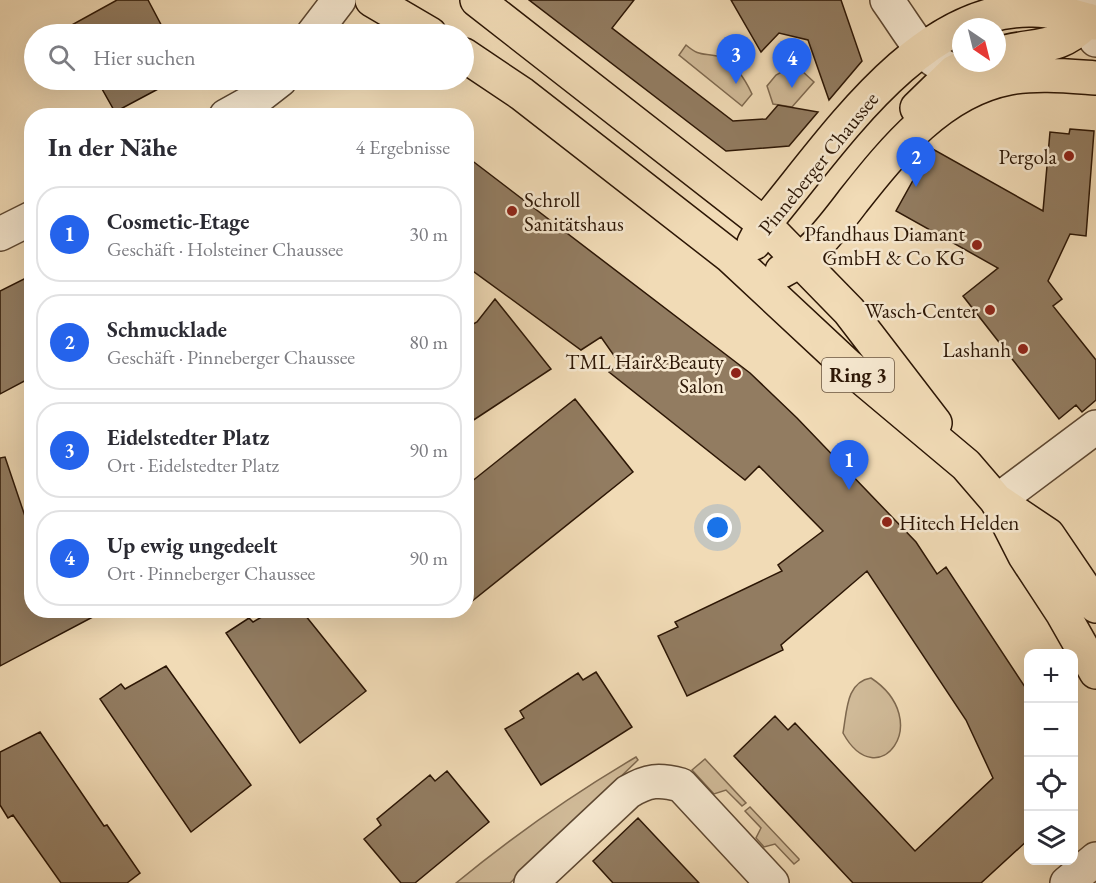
<!DOCTYPE html>
<html lang="de">
<head>
<meta charset="utf-8">
<style>
  :root { --surface:#fff; --page:#f2f2f3; --text:#2b2b33; --muted:#7c7c81; --line:#e1e1e2; --accent:#2563eb }
  body { margin:0; font-family:"EB Garamond",serif; background:var(--page); color:var(--text) }
  .controls { position:absolute; right:18px; bottom:18px; display:grid; overflow:hidden; border-radius:12px; box-shadow:0 6px 24px #0002 }
  .controls button { width:54px; height:54px; display:grid; place-items:center; padding:0; border:0; border-bottom:2px solid var(--line); background:var(--surface); color:var(--text); font:30px sans-serif }
  .compass { position:absolute; left:952px; top:18px; width:54px; height:54px; border-radius:50%; background:var(--surface); box-shadow:0 6px 24px #0002; rotate:145deg }
  .you { position:absolute; left:718px; top:528px; width:21px; height:21px; margin:-15px; border:4px solid #fff; border-radius:50%; background:#1a73e8; box-shadow:0 0 0 9px #1a73e833 }
  .badge { display:grid; place-items:center; width:39px; height:39px; border-radius:50%; background:var(--accent); color:#fff; font-size:20px; font-weight:700 }
  .pin { position:absolute; translate:-50% -50px; filter:drop-shadow(0 2px 3px #0008) }
  .pin::after { content:''; position:absolute; top:32px; width:21px; height:18px; background:inherit; clip-path:polygon(0 0,100% 0,50% 100%) }
  .list { margin:0; padding:0; list-style:none }
  h2 { display:flex; justify-content:space-between; align-items:center; height:78px; margin:0; padding:0 24px; font-size:26px }
  h2 small { font-size:20px; font-weight:400; color:var(--muted) }
  .list li { display:grid; grid-template-columns:39px 1fr auto; gap:18px; align-items:center; box-sizing:border-box; height:96px; margin:0 12px 12px; padding:0 12px; border:2px solid var(--line); border-radius:24px }
  .list b { display:block; font-size:22px; white-space:nowrap }
  .list p { margin:0; font-size:20px; white-space:nowrap; color:var(--muted) }
  .list em { font-size:20px; font-style:normal; color:var(--muted) }
  .icon { flex:none; width:33px; height:33px; fill:none; stroke:currentColor; stroke-width:2; stroke-linecap:round; stroke-linejoin:round }
  .map { position:relative; flex:none; width:1096px; height:883px; overflow:hidden }
  .search { position:absolute; background:var(--surface); box-shadow:0 6px 24px #0002; left:24px; top:24px; width:450px; height:66px; display:flex; align-items:center; gap:15px; box-sizing:border-box; padding:0 21px; border-radius:33px; color:var(--muted); font-size:22px }
  .panel { position:absolute; background:var(--surface); box-shadow:0 6px 24px #0002; left:24px; top:108px; width:450px; height:510px; border-radius:24px }
  .map>svg:first-child { display:block }
  .green { fill:#d0ba98; stroke:#7e684e; stroke-width:1.5 }
  .building { fill:#927c61; stroke:#2c1605; stroke-width:1.5 }
  .lines { fill:none; stroke-linecap:round; stroke-linejoin:round }
  .minor-casing { stroke:#5d4731; stroke-width:36 }
  .major-casing { stroke:#2c1605; stroke-width:36 }
  .minor { stroke:#f6e8d0; stroke-width:33 }
  .major { stroke:#f1dbb6; stroke-width:33 }
  .poi-dot { fill:#8f2418; stroke:#f6e8d0; stroke-width:2 }
  .labels { text-anchor:middle; dominant-baseline:central; stroke-width:5; stroke-linejoin:round; paint-order:stroke }
  .shield { fill:#f6e8d0; stroke:#695542; stroke-width:1.5 }
  .shield-label { font-size:20px; font-weight:bold; fill:#2c1605 }
  .poi-label { font-size:21px; fill:#2c1605; stroke:#f6e8d0; text-anchor:end }
  .street-label { font-size:21px; fill:#2c1605; stroke:#f6e8d0 }
</style>
</head>
<body>
<div class="map">
<svg width="1096" height="883" viewBox="0 0 1096 883">
  <rect width="100%" height="100%" fill="#f1dbb6"/>
  <filter id="stains"><feTurbulence type="fractalNoise" baseFrequency=".00333" numOctaves="4"/><feColorMatrix values="0 0 0 0 .2 0 0 0 0 .09 0 0 0 0 .02 0 0 0 .5 -.17"/></filter>
  <radialGradient id="worn" r=".72"><stop offset=".6" stop-color="#630" stop-opacity="0"/><stop offset="1" stop-color="#630" stop-opacity=".3"/></radialGradient>
  <path class="green" d="M 686,45 C 699,56 701,53 717,56 C 733,59 746,81 752,94 L 742,106 L 679,55 Z
    M 789,68 L 802,71 L 814,82 L 792,107 L 773,104 L 767,86 L 776,75 Z
    M 871,678 C 936,721 878,797 843,733 C 847,711 846,682 871,678 Z
    M 636,757 L 638,760 L 510,883 L 456,883 C 512,837 573,794 636,757 Z
    M 705,759 L 746,803 L 742,806 L 726,790 L 714,794 L 692,770 Z
    M 750,807 L 799,859 L 799,860 L 794,864 L 775,844 L 764,847 L 756,838 L 761,828 L 745,811 Z"/>
  <path class="building" d="M 117,0 L 148,0 L 166,34 L 72,34 L 68,27 Z
    M 529,0 L 634,0 L 612,28 L 733,121 L 766,119 L 778,105 L 818,112 L 789,146 L 726,151 Z
    M 731,0 L 841,0 L 862,61 L 829,100 L 808,40 L 779,33 L 761,52 Z
    M 97,80 L 175,80 L 115,112 Z
    M 1070,129 L 1094,131 L 1086,236 L 1070,234 L 1048,281 L 1062,299 L 1053,306 L 1096,360 L 1096,400 L 1082,412 L 1076,405 L 1059,419 L 963,296 L 998,268 L 896,211 L 931,148 L 1043,211 L 1050,132 L 1069,134 Z
    M 466,156 L 750,373 L 797,418 L 916,542 L 937,574 L 946,567 L 1029,693 L 1029,839 L 981,883 L 853,883 L 734,756 L 775,716 L 788,730 L 795,723 L 915,851 L 993,778 L 966,720 L 867,571 L 781,645 L 783,650 L 687,696 L 658,636 L 678,627 L 675,622 L 782,571 L 778,565 L 823,531 L 759,466 L 745,480 L 609,372 L 620,364 L 601,337 L 581,350 L 466,266 Z
    M 32,275 L 32,377 L 0,394 L 0,291 Z
    M 495,299 L 551,369 L 466,425 L 466,328 L 477,322 Z
    M 575,399 L 633,472 L 466,606 L 466,486 Z
    M 5,457 L 32,537 L 32,610 L 106,610 L 0,666 L 0,458 Z
    M 274,610 L 301,610 L 366,691 L 300,743 L 226,633 L 249,618 L 253,622 Z
    M 166,666 L 251,785 L 191,832 L 100,699 L 121,684 L 125,689 Z
    M 596,672 L 632,727 L 541,785 L 505,729 L 524,718 L 520,711 L 578,673 L 583,680 Z
    M 40,732 L 104,826 L 107,825 L 140,873 L 127,883 L 61,883 L 13,815 L 8,818 L 0,805 L 0,752 Z
    M 447,771 L 489,822 L 415,883 L 401,883 L 364,839 L 381,825 L 377,819 L 430,775 L 435,781 Z
    M 638,818 L 699,883 L 613,883 L 593,861 Z"/>
  <g class="lines">
    <defs>
      <path id="minor" d="M 887,0 C 921,48 920,60 978,82
        M 1092,0 L 1088,20 L 1096,40
        M 313,34 L 339,0
        M 226,116 L 253,101 L 280,80
        M 0,234 L 32,218
        M 997,501 L 1096,427
        M 531,883 L 628,792 C 648,780 659,779 681,785 L 772,883
        M 1067,883 L 1096,859"/>
      <path id="major" d="M 372,0 L 430,34
        M 477,0 L 764,224 L 849,311 L 935,423
        M 997,54 C 1034,43 1059,52 1088,20
        M 464,55 L 522,94 L 730,256 L 848,366 L 966,465 L 997,501 L 1025,556 L 1063,614 L 1096,672
        M 917,108 L 954,72 L 972,63
        M 754,243 L 764,224 C 830,146 916,10 1029,10 C 1051,9 1075,16 1096,23
        M 782,271 C 811,257 834,226 853,201 C 894,149 941,91 1009,78 C 1038,73 1067,76 1096,78
        M 999,502 L 1048,535 L 1096,606"/>
    </defs>
    <use href="#minor" class="minor-casing"/>
    <use href="#major" class="major-casing"/>
    <use href="#minor" class="minor"/>
    <use href="#major" class="major"/>
  </g>
  <g class="poi-dot">
    <circle cx="1069" cy="156" r="6"/>
    <circle cx="512" cy="211" r="6"/>
    <circle cx="977" cy="245" r="6"/>
    <circle cx="990" cy="310" r="6"/>
    <circle cx="1023" cy="349" r="6"/>
    <circle cx="736" cy="373" r="6"/>
    <circle cx="887" cy="522" r="6"/>
  </g>
  <g class="labels">
    <rect class="shield" x="822" y="358" width="72" height="34" rx="4.5"/>
    <g class="shield-label">
      <text x="858" y="375">Ring 3</text>
    </g>
    <g class="poi-label">
      <text x="1057" y="156">Pergola</text>
      <text x="524" y="199" text-anchor="start">Schroll<tspan x="524" dy="24">Sanitätshaus</tspan></text>
      <text x="965" y="233">Pfandhaus Diamant<tspan x="965" dy="24">GmbH &amp; Co KG</tspan></text>
      <text x="978" y="310">Wasch-Center</text>
      <text x="1011" y="349">Lashanh</text>
      <text x="724" y="361">TML Hair&amp;Beauty<tspan x="724" dy="24">Salon</tspan></text>
      <text x="899" y="522" text-anchor="start">Hitech Helden</text>
    </g>
    <g class="street-label">
      <text transform="translate(818 163) rotate(-51)">Pinneberger Chaussee</text>
    </g>
  </g>
  <rect width="100%" height="100%" filter="url(#stains)"/>
  <rect width="100%" height="100%" fill="url(#worn)"/>
</svg>
<div class="controls">
<button>+</button>
<button>−</button>
<button><svg class="icon" aria-label="locate" viewBox="0 0 24 24"><circle cx="12" cy="12" r="6"/><path d="M12 2v4M12 18v4M2 12h4M18 12h4"/></svg></button>
<button><svg class="icon" aria-label="layers" viewBox="0 0 24 24"><path d="M12 4l9 5-9 5-9-5zM3 14l9 5 9-5"/></svg></button>
</div>
<svg class="compass" viewBox="-18 -18 36 36"><path d="M0-13l5 13h-10z" fill="#e53935"/><path d="M0 13l5-13h-10z" fill="#7c7c81"/></svg>
<div class="you"></div>
<div class="pin badge" style="left:849px;top:490px">1</div>
<div class="pin badge" style="left:916px;top:187px">2</div>
<div class="pin badge" style="left:736px;top:84px">3</div>
<div class="pin badge" style="left:792px;top:88px">4</div>
<div class="search"><svg class="icon" aria-label="search" viewBox="0 0 24 24"><circle cx="10" cy="10" r="6"/><path d="M15 15l6 6"/></svg>Hier suchen</div>
<section class="panel">
<h2>In der Nähe<small>4 Ergebnisse</small></h2>
<ul class="list">
<li><span class="badge">1</span><div><b>Cosmetic-Etage</b><p>Geschäft · Holsteiner Chaussee</p></div><em>30 m</em></li>
<li><span class="badge">2</span><div><b>Schmucklade</b><p>Geschäft · Pinneberger Chaussee</p></div><em>80 m</em></li>
<li><span class="badge">3</span><div><b>Eidelstedter Platz</b><p>Ort · Eidelstedter Platz</p></div><em>90 m</em></li>
<li><span class="badge">4</span><div><b>Up ewig ungedeelt</b><p>Ort · Pinneberger Chaussee</p></div><em>90 m</em></li>
</ul>
</section>
</div>
</body>
</html>
